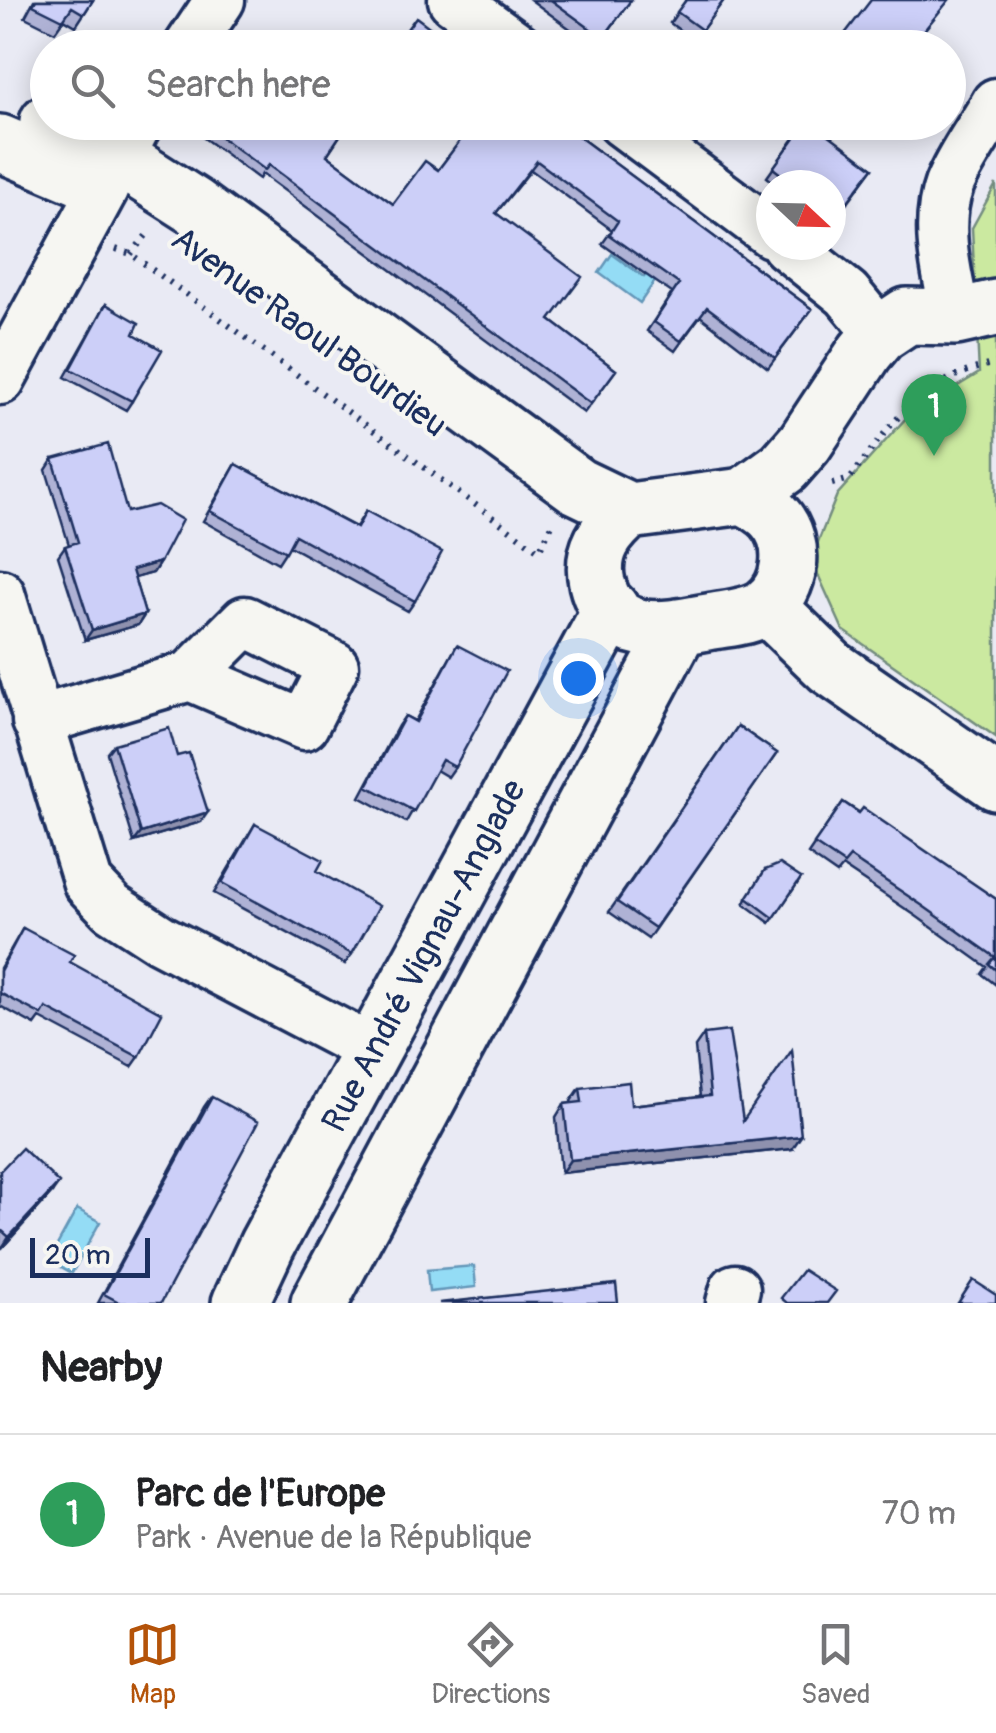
<!DOCTYPE html>
<html lang="en">
<head>
<meta charset="utf-8">
<style>
  :root { --surface:#fff; --page:#f2f2f2; --text:#202124; --muted:#757577; --line:#e0e0e0; --accent:#b45309 }
  body { margin:0; font-family:Pangolin,sans-serif; background:var(--page); color:var(--text) }
  .compass { position:absolute; left:756px; top:170px; width:90px; height:90px; border-radius:50%; background:var(--surface); box-shadow:0 5px 25px #0003; rotate:112deg }
  .scale { position:absolute; left:30px; bottom:25px; width:120px; box-sizing:border-box; padding-left:10px; border:5px solid #1b2f5e; border-top:0; font-size:28px; line-height:35px; white-space:nowrap; color:#1b2f5e; -webkit-text-stroke:8px #f6f6f2; paint-order:stroke }
  .you { position:absolute; left:578px; top:678px; width:35px; height:35px; margin:-25px; border:8px solid #fff; border-radius:50%; background:#1a73e8; box-shadow:0 0 0 15px #1a73e833 }
  .badge { display:grid; place-items:center; width:65px; height:65px; border-radius:50%; background:var(--accent); color:#fff; font-size:32px; font-weight:700 }
  .pin { position:absolute; translate:-50% -82px; filter:drop-shadow(0 2px 5px #0008) }
  .pin::after { content:''; position:absolute; top:52px; width:35px; height:30px; background:inherit; clip-path:polygon(0 0,100% 0,50% 100%) }
  .list { margin:0; padding:0; list-style:none }
  h2 { display:flex; justify-content:space-between; align-items:center; height:130px; margin:0; padding:0 40px; font-size:42px }
  h2 small { font-size:32px; font-weight:400; color:var(--muted) }
  .list li { display:grid; grid-template-columns:65px 1fr auto; gap:30px; align-items:center; box-sizing:border-box; height:160px; padding:0 40px; border-top:2px solid var(--line) }
  .list b { display:block; font-size:38px; white-space:nowrap }
  .list p { margin:0; font-size:32px; white-space:nowrap; color:var(--muted) }
  .list em { font-size:32px; font-style:normal; color:var(--muted) }
  .icon { flex:none; width:55px; height:55px; fill:none; stroke:currentColor; stroke-width:2; stroke-linecap:round; stroke-linejoin:round }
  .map { position:relative; flex:none; width:996px; height:1303px; overflow:hidden }
  .search { position:absolute; background:var(--surface); box-shadow:0 5px 25px #0003; left:30px; right:30px; top:30px; height:110px; display:flex; align-items:center; gap:25px; box-sizing:border-box; padding:0 35px; border-radius:55px; color:var(--muted); font-size:38px }
  .sheet { height:290px; background:var(--surface) }
  nav { display:flex; justify-content:space-around; align-items:center; box-sizing:border-box; height:140px; border-top:2px solid var(--line); background:var(--surface); font-size:28px; color:var(--muted) }
  nav a { display:grid; justify-items:center; gap:5px }
  nav .on { color:var(--accent) }
  .map>svg:first-child { display:block }
  .green { fill:#cbe9a0; stroke:#738c7f; stroke-width:2.5 }
  .water { fill:#94dcf5; stroke:#6497b9; stroke-width:2.5 }
  .lines { fill:none; stroke-linecap:round; stroke-linejoin:round }
  .street-casing { stroke:#1b2f5e; stroke-width:55 }
  .secondary-casing { stroke:#1b2f5e; stroke-width:62 }
  .path { stroke:#1b2f5e; stroke-width:6; stroke-dasharray:2.5 8; stroke-linecap:butt }
  .street { stroke:#f6f6f2; stroke-width:48 }
  .secondary { stroke:#f6f6f2; stroke-width:55 }
  .wall { fill:#afb2d5; stroke:#1b2f5e; stroke-width:2.5 }
  .shaded-wall { fill:#8f91ae; stroke:#1b2f5e; stroke-width:2.5 }
  .building { fill:#cccff8; stroke:#1b2f5e; stroke-width:2.5 }
  .labels { text-anchor:middle; dominant-baseline:central; stroke-width:8; stroke-linejoin:round; paint-order:stroke }
  .street-label { font-size:35px; fill:#1b2f5e; stroke:#f6f6f2 }
</style>
</head>
<body>
<div class="map">
<svg width="996" height="1303" viewBox="0 0 996 1303">
  <rect width="100%" height="100%" fill="#e9eaf4"/>
  <filter id="ink" filterUnits="userSpaceOnUse"><feTurbulence type="fractalNoise" baseFrequency=".01" numOctaves="2"/><feDisplacementMap in="SourceGraphic" scale="20" xChannelSelector="R" yChannelSelector="G"/><feConvolveMatrix kernelMatrix="1 2 1 2 8 2 1 2 1" color-interpolation-filters="sRGB"/></filter>
  <g filter="url(#ink)">
    <path class="green" d="M 996,184 L 996,737 L 843,630 L 811,559 L 837,495 L 907,417 L 979,373 L 972,228 Z"/>
    <path class="water" d="M 612,254 L 644,277 L 648,272 L 657,278 L 640,303 L 599,273 Z
      M 77,1209 L 100,1222 L 72,1273 L 49,1260 Z
      M 474,1266 L 476,1287 L 429,1292 L 427,1270 Z"/>
    <g class="lines">
      <defs>
        <path id="street" d="M 453,0 L 519,48
          M 188,48 L 220,0
          M 622,122 L 771,233
          M 119,158 L 138,122
          M 786,245 L 847,294 L 880,334
          M 956,317 C 947,276 934,226 949,185 C 960,157 981,130 996,103
          M 0,380 L 104,188
          M 0,594 L 88,883 L 112,908 L 160,939 L 374,1051
          M 37,721 L 190,676 L 304,725 L 334,666 L 245,621 L 190,676
          M 731,1303 L 735,1289"/>
        <path id="secondary" d="M 48,122 L 119,158 L 194,206 L 577,486 L 629,511 L 744,496 C 755,502 767,508 775,518 C 797,543 792,588 765,607 C 750,617 730,618 713,621 C 669,629 612,644 597,583 C 590,551 606,530 629,511
          M 0,143 L 94,183
          M 744,496 L 784,467 L 805,443 L 865,352 L 880,334 L 907,316 L 956,317 L 996,308
          M 767,606 L 830,667 L 996,782
          M 240,1303 L 267,1245 L 611,609
          M 319,1303 L 680,627"/>
      </defs>
      <use href="#street" class="street-casing"/>
      <use href="#secondary" class="secondary-casing"/>
      <path class="path" d="M 116,249 L 131,254 L 539,551 L 553,523
        M 131,254 L 149,232
        M 832,484 L 850,479 C 893,420 920,380 996,363"/>
      <use href="#street" class="street"/>
      <use href="#secondary" class="secondary"/>
    </g>
    <path class="wall" d="M 34,0 L 93,0 L 76,26 L 64,19 L 55,32 L 25,17 Z
      M 531,0 L 631,0 L 596,48 Z
      M 686,0 L 724,0 L 694,41 L 670,23 Z
      M 198,122 L 349,122 L 327,155 L 393,204 L 438,170 L 472,126 L 467,122 L 559,122 L 812,309 L 768,368 L 700,316 L 675,351 L 647,331 L 672,293 L 602,244 L 612,230 L 531,170 L 496,213 L 550,320 L 616,370 L 584,413 L 262,174 L 259,179 L 193,130 Z
      M 695,122 L 726,122 L 715,138 Z
      M 806,122 L 873,168 L 831,225 L 831,185 L 777,185 L 767,177 Z
      M 106,304 L 134,334 L 132,401 L 126,410 L 65,377 Z
      M 53,459 L 127,512 L 160,562 L 153,573 L 134,578 L 145,614 L 138,625 L 85,640 L 58,556 L 65,546 L 69,545 L 46,470 Z
      M 236,464 L 356,527 L 366,511 L 415,601 L 408,611 L 289,546 L 278,563 L 203,521 Z
      M 457,645 L 455,767 L 448,777 L 436,770 L 406,822 L 360,797 L 398,726 L 405,716 L 415,721 Z
      M 738,726 L 777,753 L 648,939 L 609,912 Z
      M 114,744 L 177,756 L 201,822 L 134,842 L 107,753 Z
      M 843,802 L 996,899 L 996,985 L 982,974 L 987,967 L 916,916 L 843,867 L 837,874 L 808,854 Z
      M 255,824 L 352,954 L 345,964 L 214,893 Z
      M 765,870 L 801,878 L 770,923 L 744,904 Z
      M 23,928 L 70,962 L 139,1057 L 132,1067 L 40,1018 L 35,1025 L 0,1006 L 0,968 Z
      M 704,1034 L 743,1121 L 792,1149 L 561,1173 L 556,1117 L 564,1104 L 572,1103 L 571,1101 L 580,1088 L 631,1105 L 700,1097 L 695,1047 Z
      M 211,1097 L 161,1303 L 98,1303 L 204,1107 Z
      M 0,1171 L 52,1193 L 2,1248 L 0,1246 Z"/>
    <path class="shaded-wall" d="M 160,562 L 153,573 L 124,581 L 132,570 Z
      M 145,614 L 138,625 L 85,640 L 92,630 Z
      M 208,812 L 201,822 L 134,842 L 141,833 Z
      M 801,1136 L 792,1149 L 561,1173 L 570,1160 Z
      M 59,1183 L 52,1193 L 2,1248 L 9,1237 Z"/>
    <path class="building" d="M 36,0 L 93,0 L 84,14 L 72,7 L 63,20 L 33,5 Z
      M 551,0 L 631,0 L 603,38 Z
      M 686,0 L 724,0 L 702,30 L 677,12 Z
      M 871,0 L 949,0 L 917,39 L 921,42 L 917,48 L 834,48 Z
      M 416,17 L 457,48 L 393,48 Z
      M 681,42 L 689,48 L 677,48 Z
      M 201,122 L 349,122 L 327,155 L 393,204 L 425,161 L 438,170 L 474,122 L 559,122 L 812,309 L 775,358 L 707,307 L 681,341 L 654,322 L 679,284 L 609,235 L 618,221 L 537,161 L 496,213 L 582,277 L 550,320 L 616,370 L 591,404 L 269,165 L 265,170 Z
      M 806,122 L 812,122 L 873,168 L 836,217 L 831,213 L 831,185 L 795,185 L 773,168 Z
      M 106,304 L 139,323 L 134,334 L 162,350 L 132,401 L 71,369 Z
      M 108,444 L 127,512 L 157,505 L 182,520 L 160,562 L 132,570 L 145,614 L 92,630 L 65,546 L 78,542 L 53,459 Z
      M 236,464 L 357,528 L 366,511 L 442,552 L 415,601 L 295,535 L 286,552 L 210,511 Z
      M 457,645 L 507,671 L 455,767 L 442,760 L 414,811 L 367,786 L 405,716 L 416,722 Z
      M 738,726 L 777,753 L 655,928 L 617,902 Z
      M 169,728 L 177,756 L 189,753 L 208,812 L 141,833 L 114,744 Z
      M 843,802 L 859,813 L 863,808 L 996,899 L 996,970 L 989,964 L 995,957 L 923,906 L 850,857 L 844,864 L 814,844 Z
      M 255,824 L 323,860 L 317,871 L 379,906 L 352,954 L 222,883 Z
      M 780,864 L 801,878 L 774,918 L 747,898 L 765,870 Z
      M 23,928 L 74,955 L 70,962 L 162,1013 L 139,1057 L 46,1008 L 42,1015 L 0,993 L 0,971 Z
      M 729,1031 L 743,1121 L 792,1050 L 801,1136 L 570,1160 L 564,1104 L 582,1102 L 580,1088 L 629,1082 L 631,1105 L 710,1096 L 704,1034 Z
      M 212,1097 L 258,1122 L 161,1303 L 121,1303 L 104,1294 Z
      M 22,1148 L 59,1183 L 9,1237 L 0,1229 L 0,1171 Z
      M 803,1270 L 836,1291 L 827,1303 L 787,1303 L 781,1298 Z
      M 973,1280 L 996,1295 L 996,1303 L 958,1303 Z
      M 616,1284 L 618,1303 L 439,1303 Z"/>
  </g>
  <g class="labels">
    <g class="street-label">
      <text transform="translate(309 332) rotate(36)">Avenue Raoul Bourdieu</text>
      <text transform="translate(424 956) rotate(-62)">Rue André Vignau-Anglade</text>
    </g>
  </g>
</svg>
<svg class="compass" viewBox="-18 -18 36 36"><path d="M0-13l5 13h-10z" fill="#e53935"/><path d="M0 13l5-13h-10z" fill="#757577"/></svg>
<div class="scale">20 m</div>
<div class="you"></div>
<div class="pin badge" style="left:934px;top:456px;background:#2e9e5b">1</div>
<div class="search"><svg class="icon" aria-label="search" viewBox="0 0 24 24"><circle cx="10" cy="10" r="6"/><path d="M15 15l6 6"/></svg>Search here</div>
</div>
<section class="sheet">
<h2>Nearby<small></small></h2>
<ul class="list">
<li><span class="badge" style="background:#2e9e5b">1</span><div><b>Parc de l'Europe</b><p>Park · Avenue de la République</p></div><em>70 m</em></li>
</ul>
</section>
<nav>
<a class="on"><svg class="icon" aria-label="map" viewBox="0 0 24 24"><path d="M3 6l6-2 6 2 6-2v14l-6 2-6-2-6 2zM9 4v14M15 6v14"/></svg>Map</a>
<a><svg class="icon" aria-label="directions" viewBox="0 0 24 24"><path d="M12 3l9 9-9 9-9-9zM9 14v-3h6M13 9l2 2-2 2"/></svg>Directions</a>
<a><svg class="icon" aria-label="saved" viewBox="0 0 24 24"><path d="M7 4h10v16l-5-4-5 4z"/></svg>Saved</a>
</nav>
</body>
</html>
